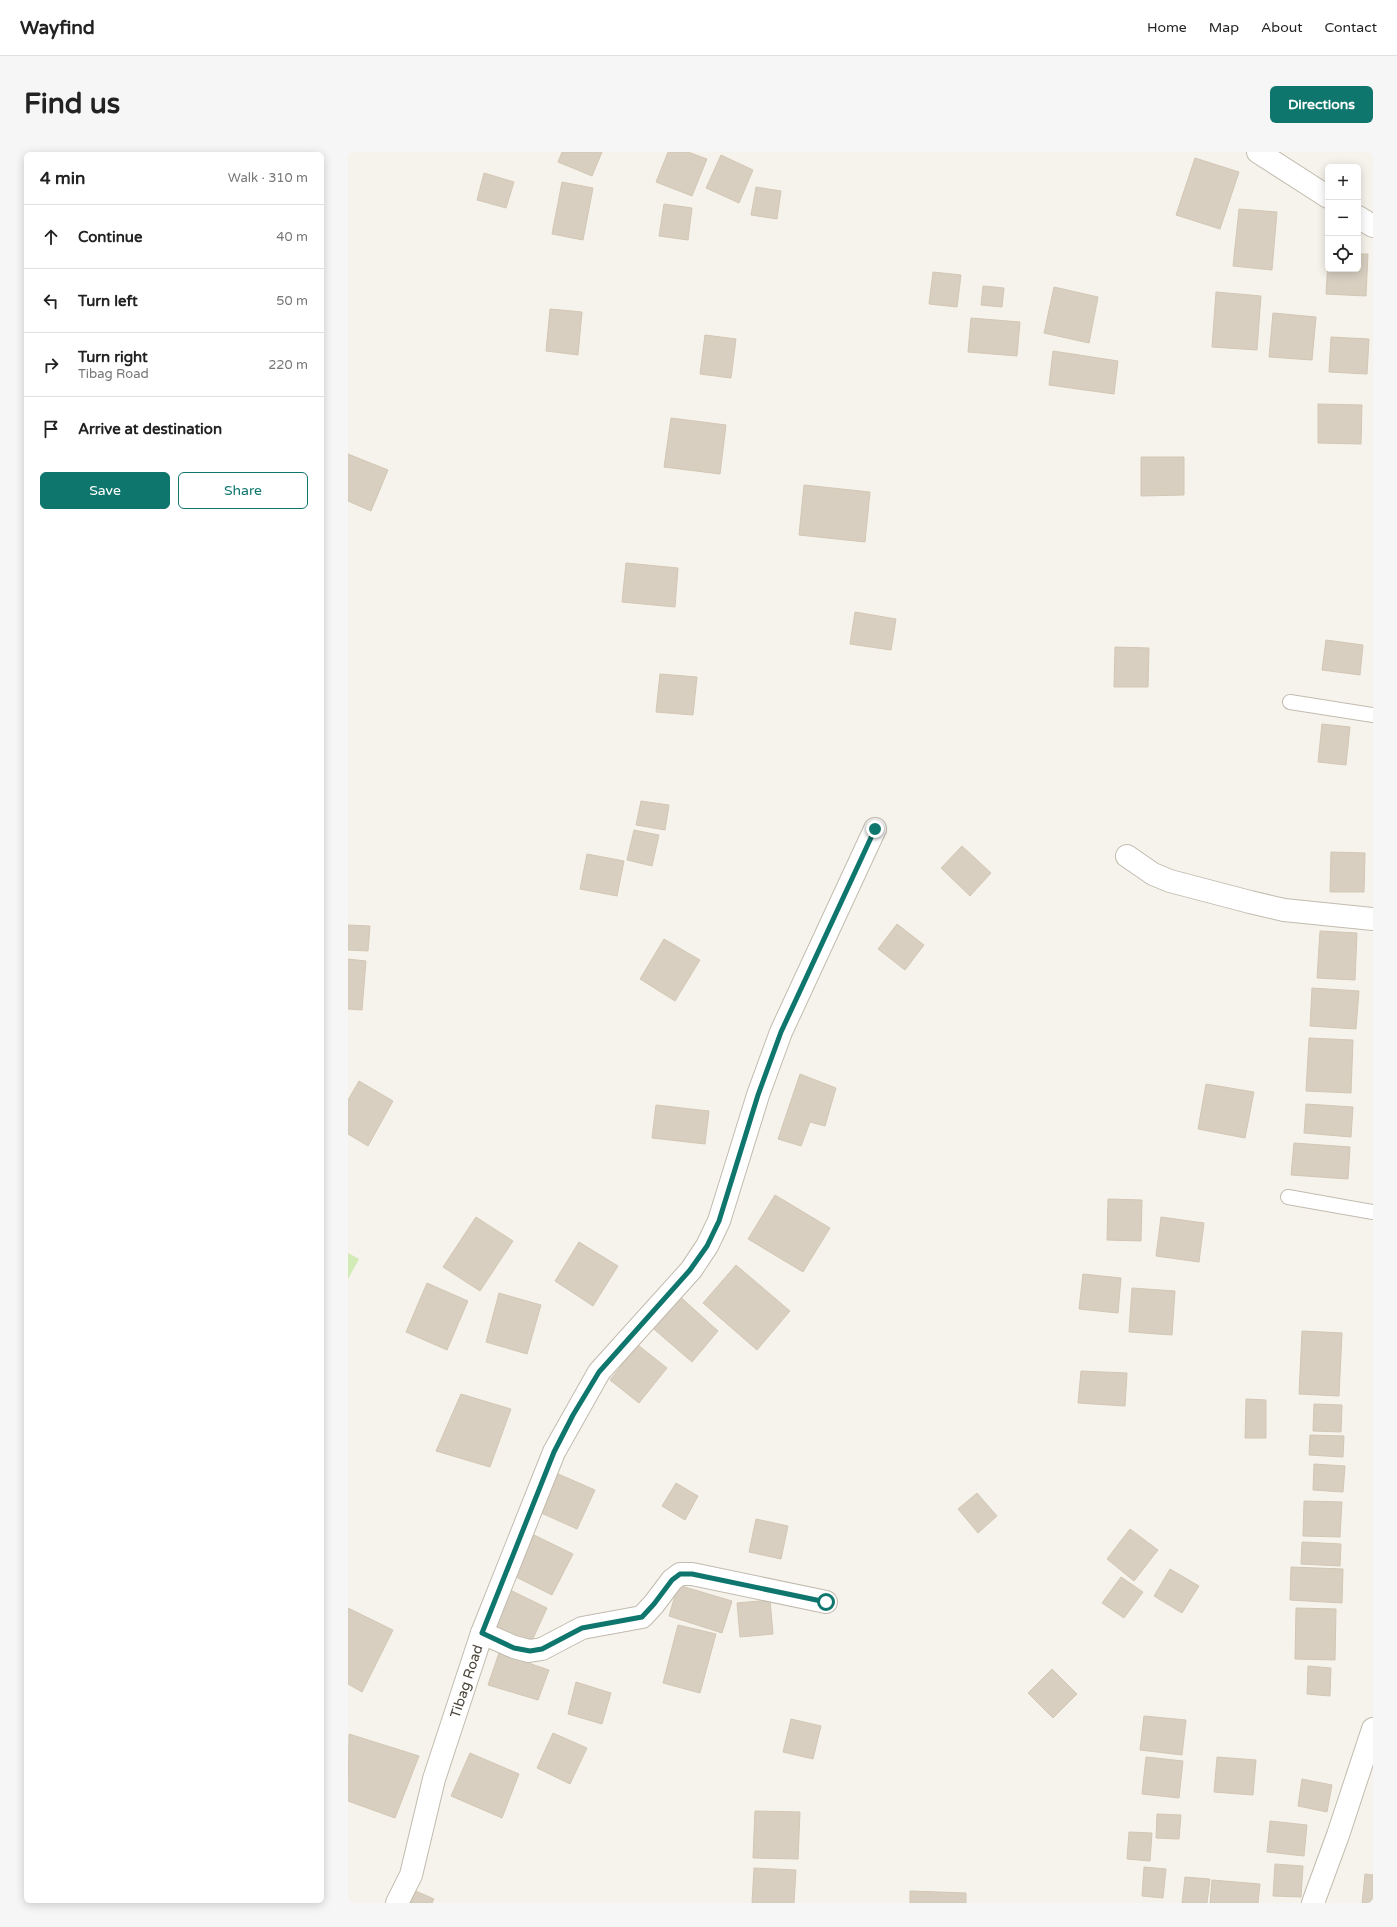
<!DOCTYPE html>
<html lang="en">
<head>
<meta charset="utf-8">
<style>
  :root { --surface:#fff; --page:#f6f6f6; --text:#222; --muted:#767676; --line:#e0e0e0; --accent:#0f766e }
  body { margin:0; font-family:"Varela Round",sans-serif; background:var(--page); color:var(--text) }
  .controls { position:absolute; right:12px; top:12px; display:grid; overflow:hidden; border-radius:6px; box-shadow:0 2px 10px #0003 }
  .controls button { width:36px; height:36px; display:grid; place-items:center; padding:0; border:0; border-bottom:1px solid var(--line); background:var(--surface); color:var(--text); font:20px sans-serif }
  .stop { position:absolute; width:12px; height:12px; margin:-9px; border:3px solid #0f766e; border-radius:50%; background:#fff }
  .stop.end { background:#0f766e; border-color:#fff; box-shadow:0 1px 4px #0008 }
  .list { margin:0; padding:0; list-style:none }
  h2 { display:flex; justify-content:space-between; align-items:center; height:52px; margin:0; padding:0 16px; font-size:17px }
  h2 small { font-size:13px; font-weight:400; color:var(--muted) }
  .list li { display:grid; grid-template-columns:26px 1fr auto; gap:12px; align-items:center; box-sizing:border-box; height:64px; padding:0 16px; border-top:1px solid var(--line) }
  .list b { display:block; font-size:15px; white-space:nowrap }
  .list p { margin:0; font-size:13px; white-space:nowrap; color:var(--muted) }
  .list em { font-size:13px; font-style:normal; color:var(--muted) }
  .actions { display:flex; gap:8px; padding:12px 16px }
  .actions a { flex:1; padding:9px 0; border:1px solid var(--accent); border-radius:6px; text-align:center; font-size:14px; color:var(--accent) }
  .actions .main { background:var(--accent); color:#fff }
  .icon { flex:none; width:22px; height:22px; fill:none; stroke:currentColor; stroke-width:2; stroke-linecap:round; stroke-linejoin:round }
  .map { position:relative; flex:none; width:1025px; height:1751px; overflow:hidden; border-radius:6px }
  header { display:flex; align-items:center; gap:24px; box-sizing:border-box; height:56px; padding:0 20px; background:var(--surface); border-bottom:1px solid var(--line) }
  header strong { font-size:19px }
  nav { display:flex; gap:22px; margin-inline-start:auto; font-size:14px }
  .intro { display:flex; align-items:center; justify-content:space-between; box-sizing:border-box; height:96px; padding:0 24px }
  h1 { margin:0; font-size:28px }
  .button { padding:10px 18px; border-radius:6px; background:var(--accent); color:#fff; font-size:14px; font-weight:700 }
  main { display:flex; gap:24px; padding:0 24px }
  aside { flex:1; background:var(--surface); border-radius:6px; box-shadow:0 2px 10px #0003 }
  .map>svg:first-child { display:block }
  .green { fill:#d2eab5 }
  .building { fill:#d8cfc1; stroke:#d3c7b4 }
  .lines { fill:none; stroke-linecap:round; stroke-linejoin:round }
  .lane-casing { stroke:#c2bbae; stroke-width:16 }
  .street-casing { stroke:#c2bbae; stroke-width:24 }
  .lane { stroke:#fff; stroke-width:14 }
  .street { stroke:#fff; stroke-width:22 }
  .route { stroke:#0f766e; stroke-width:5 }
  .labels { text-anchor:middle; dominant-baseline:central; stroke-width:3.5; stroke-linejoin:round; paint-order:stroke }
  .street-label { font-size:14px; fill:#4b4439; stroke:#fff }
</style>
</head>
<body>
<header>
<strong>Wayfind</strong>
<nav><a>Home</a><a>Map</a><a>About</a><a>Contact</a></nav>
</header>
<div class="intro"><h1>Find us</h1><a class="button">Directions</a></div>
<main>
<aside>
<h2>4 min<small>Walk · 310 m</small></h2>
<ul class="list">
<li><svg class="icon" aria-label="ahead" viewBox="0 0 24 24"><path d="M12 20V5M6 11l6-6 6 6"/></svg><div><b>Continue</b></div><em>40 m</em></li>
<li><svg class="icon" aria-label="left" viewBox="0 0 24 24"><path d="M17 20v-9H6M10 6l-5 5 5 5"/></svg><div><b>Turn left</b></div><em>50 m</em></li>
<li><svg class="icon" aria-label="right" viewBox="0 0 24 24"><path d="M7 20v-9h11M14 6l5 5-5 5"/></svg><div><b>Turn right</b><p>Tibag Road</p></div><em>220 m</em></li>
<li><svg class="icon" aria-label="arrive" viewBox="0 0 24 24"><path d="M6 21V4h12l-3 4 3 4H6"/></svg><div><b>Arrive at destination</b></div></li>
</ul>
<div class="actions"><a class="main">Save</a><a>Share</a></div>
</aside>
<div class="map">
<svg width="1025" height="1751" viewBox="0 0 1025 1751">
  <rect width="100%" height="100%" fill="#f6f3ec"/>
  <path class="green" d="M 0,1101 L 11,1107 L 0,1127 Z"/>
  <path class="building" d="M 214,0 L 254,0 L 244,24 L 210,10 Z
    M 320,0 L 340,0 L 359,7 L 344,44 L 308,30 Z
    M 373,3 L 405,18 L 391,51 L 358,36 Z
    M 847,6 L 891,20 L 872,77 L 828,63 Z
    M 136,21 L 166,30 L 158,56 L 129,48 Z
    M 214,30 L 245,36 L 235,88 L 204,82 Z
    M 408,35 L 433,39 L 429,67 L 403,63 Z
    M 316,52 L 344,56 L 340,88 L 311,84 Z
    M 891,57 L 929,60 L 924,118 L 885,114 Z
    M 1010,102 L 1020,102 L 1018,144 L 978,142 L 980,109 L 980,117 L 1010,117 Z
    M 585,120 L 613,123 L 609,155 L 581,152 Z
    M 635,134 L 656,136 L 654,155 L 633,153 Z
    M 706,135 L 750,145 L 741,191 L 696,181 Z
    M 868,140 L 913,144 L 909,198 L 864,195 Z
    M 202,157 L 234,160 L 230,203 L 198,199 Z
    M 925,161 L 968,165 L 964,208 L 921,205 Z
    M 623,166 L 672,170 L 669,204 L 620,200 Z
    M 357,183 L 388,187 L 383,226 L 352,222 Z
    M 983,185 L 1021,187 L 1019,222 L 981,220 Z
    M 705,199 L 770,209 L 766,242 L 701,233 Z
    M 970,252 L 1014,253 L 1013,292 L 970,291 Z
    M 323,266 L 378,273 L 372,322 L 316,315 Z
    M 0,302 L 40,318 L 23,359 L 0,349 Z
    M 793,305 L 836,305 L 836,343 L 793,344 Z
    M 456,333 L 522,340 L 517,390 L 451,383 Z
    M 278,411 L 330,416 L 327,455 L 274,450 Z
    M 507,460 L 548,467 L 543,498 L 502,492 Z
    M 978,488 L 1015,493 L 1012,523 L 974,518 Z
    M 767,495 L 801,496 L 800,535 L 766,535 Z
    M 312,522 L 349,525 L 345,563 L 308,560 Z
    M 974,572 L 1002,575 L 998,613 L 970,610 Z
    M 293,649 L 321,653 L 317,678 L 288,673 Z
    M 286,678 L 311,683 L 304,714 L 279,708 Z
    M 614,694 L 643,721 L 622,744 L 593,716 Z
    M 983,700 L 1017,701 L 1016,740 L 982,740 Z
    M 239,702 L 276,709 L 269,744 L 232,737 Z
    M 549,772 L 576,793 L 557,818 L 530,797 Z
    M 0,773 L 22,774 L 20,799 L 0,798 Z
    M 972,779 L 1009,781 L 1007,828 L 969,826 Z
    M 316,787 L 352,808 L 327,849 L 292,827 Z
    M 0,807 L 18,809 L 14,858 L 0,857 Z
    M 964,836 L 1011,839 L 1008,877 L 962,874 Z
    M 961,886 L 1005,888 L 1003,941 L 958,939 Z
    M 452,922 L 488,936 L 477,974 L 462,970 L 453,994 L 430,987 Z
    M 11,929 L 45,949 L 20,994 L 0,982 L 0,948 Z
    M 858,932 L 906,940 L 897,986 L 850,977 Z
    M 958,952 L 1005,955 L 1003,985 L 956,981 Z
    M 308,953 L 361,959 L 357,992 L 304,986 Z
    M 946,991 L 1002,995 L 1000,1027 L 943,1023 Z
    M 427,1043 L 482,1076 L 455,1120 L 400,1087 Z
    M 760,1047 L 794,1048 L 793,1089 L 759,1088 Z
    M 128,1065 L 165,1089 L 132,1139 L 95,1115 Z
    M 813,1065 L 856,1071 L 851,1110 L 808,1104 Z
    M 231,1090 L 270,1114 L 245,1154 L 207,1129 Z
    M 388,1113 L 442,1159 L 409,1198 L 355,1151 Z
    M 735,1122 L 773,1126 L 770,1161 L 731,1157 Z
    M 79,1131 L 120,1149 L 99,1198 L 58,1180 Z
    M 784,1136 L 827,1139 L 824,1183 L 781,1180 Z
    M 327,1140 L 370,1179 L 344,1210 L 300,1172 Z
    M 151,1141 L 193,1153 L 179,1202 L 138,1190 Z
    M 954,1179 L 994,1181 L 991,1244 L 951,1242 Z
    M 290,1193 L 319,1216 L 291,1251 L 262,1228 Z
    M 733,1219 L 779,1221 L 777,1254 L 730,1251 Z
    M 113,1242 L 163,1257 L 142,1315 L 88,1299 Z
    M 898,1247 L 918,1248 L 918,1286 L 897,1286 Z
    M 966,1252 L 994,1253 L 993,1280 L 965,1279 Z
    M 962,1283 L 996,1284 L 995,1305 L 961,1303 Z
    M 966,1312 L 997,1314 L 995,1340 L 965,1338 Z
    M 208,1321 L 247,1338 L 229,1377 L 191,1360 Z
    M 328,1331 L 350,1344 L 337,1368 L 314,1354 Z
    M 629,1341 L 649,1364 L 630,1381 L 610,1357 Z
    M 956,1349 L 994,1350 L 992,1385 L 955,1384 Z
    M 408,1367 L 440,1374 L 433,1407 L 401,1400 Z
    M 782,1377 L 810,1398 L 786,1429 L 759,1407 Z
    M 186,1383 L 225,1402 L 204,1443 L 166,1424 Z
    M 954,1390 L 993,1392 L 992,1414 L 953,1412 Z
    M 943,1415 L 995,1417 L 994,1451 L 942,1448 Z
    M 822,1417 L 851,1434 L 834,1461 L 806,1444 Z
    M 773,1425 L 795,1440 L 776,1466 L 754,1451 Z
    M 330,1433 L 384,1449 L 374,1481 L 321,1464 Z
    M 158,1436 L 199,1456 L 182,1493 L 141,1474 Z
    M 422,1448 L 425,1482 L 392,1485 L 389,1451 Z
    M 0,1456 L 45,1478 L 14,1540 L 0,1532 Z
    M 948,1456 L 988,1457 L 987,1508 L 947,1507 Z
    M 330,1473 L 368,1482 L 352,1541 L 315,1531 Z
    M 151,1501 L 201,1518 L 190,1548 L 140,1533 Z
    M 960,1514 L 983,1516 L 982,1544 L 959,1542 Z
    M 704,1517 L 729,1542 L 705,1566 L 680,1541 Z
    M 228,1530 L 263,1541 L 254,1572 L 220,1562 Z
    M 796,1564 L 838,1568 L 834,1603 L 792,1598 Z
    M 443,1567 L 473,1574 L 465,1607 L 435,1600 Z
    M 205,1581 L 239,1596 L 222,1632 L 189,1616 Z
    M 1,1582 L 71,1604 L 47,1666 L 0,1649 Z
    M 122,1601 L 171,1622 L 154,1666 L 103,1644 Z
    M 798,1605 L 835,1609 L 831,1646 L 794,1642 Z
    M 869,1605 L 908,1608 L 905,1643 L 866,1640 Z
    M 954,1627 L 984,1633 L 979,1660 L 950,1654 Z
    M 407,1659 L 452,1660 L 450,1707 L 405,1706 Z
    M 809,1662 L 833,1663 L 831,1687 L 808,1686 Z
    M 922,1669 L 959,1673 L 956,1704 L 919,1700 Z
    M 781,1680 L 804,1681 L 802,1709 L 779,1707 Z
    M 927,1712 L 955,1714 L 953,1745 L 925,1744 Z
    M 796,1715 L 818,1717 L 815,1746 L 794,1744 Z
    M 406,1716 L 448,1718 L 446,1751 L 404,1751 Z
    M 1017,1722 L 1025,1723 L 1025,1751 L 1014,1751 Z
    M 837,1725 L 862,1727 L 859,1751 L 834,1751 Z
    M 864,1728 L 912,1732 L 910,1751 L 862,1751 Z
    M 61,1736 L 86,1747 L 84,1751 L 54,1751 Z
    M 562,1739 L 618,1741 L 618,1751 L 562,1751 Z"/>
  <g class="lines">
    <defs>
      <path id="lane" d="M 942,550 L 1025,563
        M 940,1045 L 1025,1060"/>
      <g id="street">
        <path d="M 910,0 L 980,45"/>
        <path d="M 1010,65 L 1025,74"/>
        <path d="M 779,704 L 805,722 L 822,729 L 902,750 L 936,758 L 1025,767"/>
        <path d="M 134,1481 L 166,1495 L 181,1499 L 194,1497 L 234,1476 L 294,1465 L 306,1452 L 324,1428 L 332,1422 L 344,1422 L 478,1450"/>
        <path id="s1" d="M 49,1751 L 63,1723 L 86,1627 L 134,1481 L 206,1300 L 251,1220 L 343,1118 L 359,1094 L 371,1069 L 410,943 L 433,880 L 527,677"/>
        <path d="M 965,1751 L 990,1683 L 1025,1577"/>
      </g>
    </defs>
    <use href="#lane" class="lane-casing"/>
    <use href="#street" class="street-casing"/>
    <use href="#lane" class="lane"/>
    <use href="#street" class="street"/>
  </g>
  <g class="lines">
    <path class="route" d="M 478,1450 L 344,1422 L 332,1422 L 324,1428 L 306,1452 L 294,1465 L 234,1476 L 194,1497 L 182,1499 L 166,1496 L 134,1481 L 206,1300 L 225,1263 L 251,1220 L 342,1118 L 359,1094 L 371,1069 L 410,943 L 433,880 L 527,677"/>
  </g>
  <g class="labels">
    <g class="street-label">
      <text stroke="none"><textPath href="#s1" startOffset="233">Tibag Road</textPath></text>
    </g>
  </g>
</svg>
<div class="controls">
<button>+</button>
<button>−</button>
<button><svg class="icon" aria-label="locate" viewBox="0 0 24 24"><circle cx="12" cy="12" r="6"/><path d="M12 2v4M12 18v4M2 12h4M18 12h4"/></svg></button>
</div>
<div class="stop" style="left:478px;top:1450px"></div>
<div class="stop end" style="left:527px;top:677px"></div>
</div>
</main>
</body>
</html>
